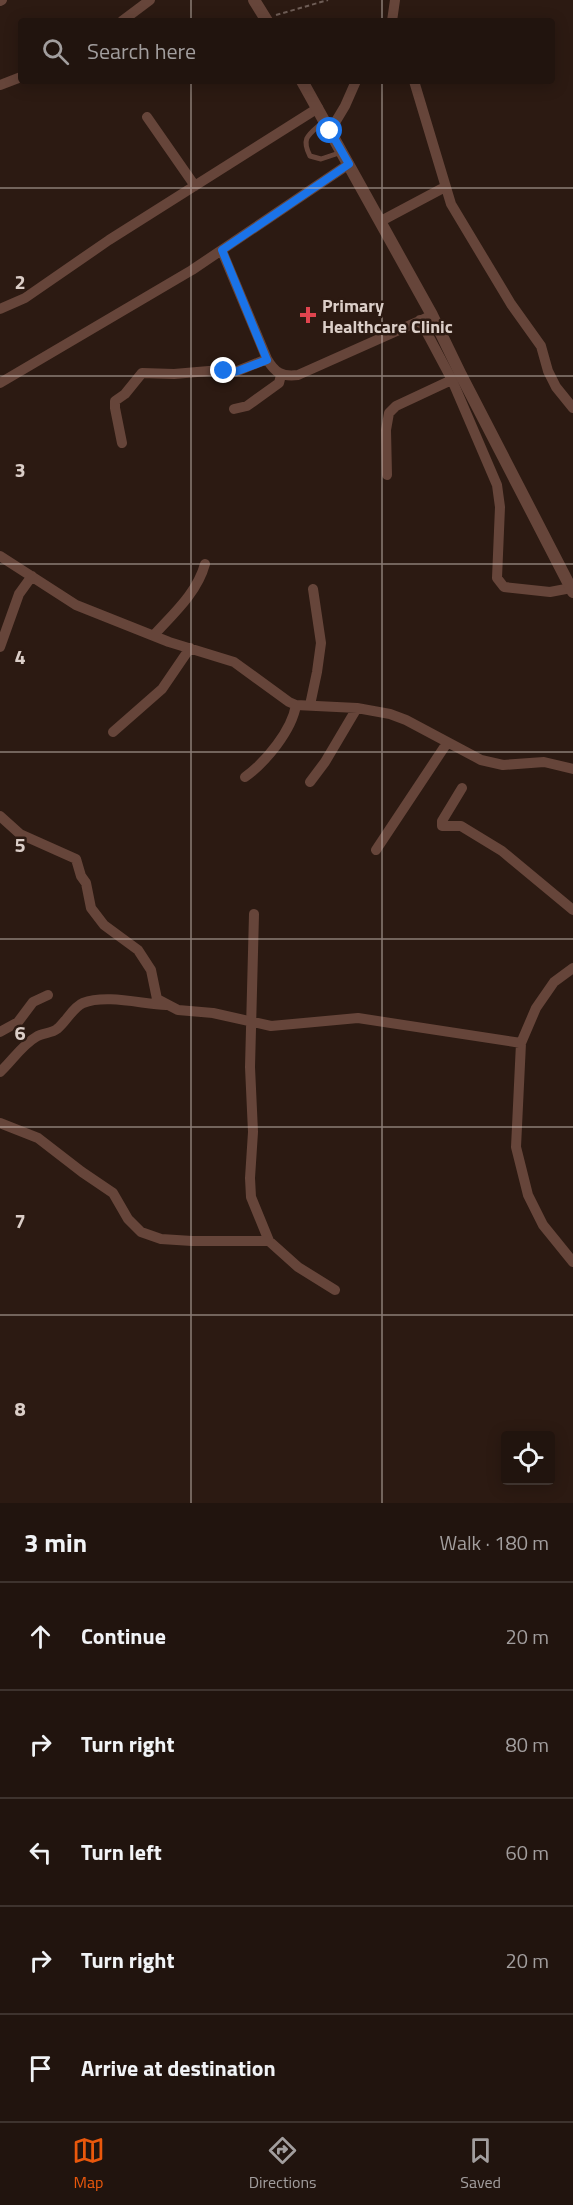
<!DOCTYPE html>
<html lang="en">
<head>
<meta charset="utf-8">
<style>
  :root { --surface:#21140e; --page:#291d17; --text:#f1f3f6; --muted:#a29e9e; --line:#3e332e; --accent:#ea580c }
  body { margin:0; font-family:"Titillium Web",sans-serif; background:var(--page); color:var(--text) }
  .controls { position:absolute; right:18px; bottom:18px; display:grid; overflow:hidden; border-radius:6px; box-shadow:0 3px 15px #0003 }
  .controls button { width:54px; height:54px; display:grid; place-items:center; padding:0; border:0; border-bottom:2px solid var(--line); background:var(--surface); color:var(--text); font:30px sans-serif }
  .stop { position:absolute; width:18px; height:18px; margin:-14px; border:4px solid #1a73e8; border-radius:50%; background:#fff }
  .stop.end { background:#1a73e8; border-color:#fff; box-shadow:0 2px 6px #0008 }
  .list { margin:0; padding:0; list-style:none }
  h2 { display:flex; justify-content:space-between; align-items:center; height:78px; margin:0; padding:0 24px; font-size:26px }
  h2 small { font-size:20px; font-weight:400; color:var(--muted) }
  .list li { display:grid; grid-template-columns:39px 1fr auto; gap:18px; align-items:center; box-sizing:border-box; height:108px; padding:0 24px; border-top:2px solid var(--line) }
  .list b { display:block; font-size:22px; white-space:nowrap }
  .list em { font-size:20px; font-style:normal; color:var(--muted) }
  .icon { flex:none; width:33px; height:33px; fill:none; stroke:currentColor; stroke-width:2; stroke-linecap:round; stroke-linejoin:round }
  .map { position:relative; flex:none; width:573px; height:1503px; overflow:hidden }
  .search { position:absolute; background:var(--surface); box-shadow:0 3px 15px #0003; left:18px; right:18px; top:18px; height:66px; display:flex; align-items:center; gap:15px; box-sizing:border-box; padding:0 21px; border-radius:6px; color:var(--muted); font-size:22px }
  .sheet { height:618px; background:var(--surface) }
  nav { display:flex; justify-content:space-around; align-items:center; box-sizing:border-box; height:84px; border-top:2px solid var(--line); background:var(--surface); font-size:16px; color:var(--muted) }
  nav a { display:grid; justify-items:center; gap:3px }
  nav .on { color:var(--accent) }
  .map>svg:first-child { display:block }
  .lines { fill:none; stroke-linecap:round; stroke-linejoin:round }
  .path { stroke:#6e5d56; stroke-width:2; stroke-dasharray:4.5 3; stroke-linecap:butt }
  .service { stroke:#66453a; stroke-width:5 }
  .minor { stroke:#66453a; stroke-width:10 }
  .tertiary { stroke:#66453a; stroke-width:12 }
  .route { stroke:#1a73e8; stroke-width:8 }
  .grid { fill:none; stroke:#dbcec8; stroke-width:1.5; stroke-opacity:0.55 }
  .health-dot { fill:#e0444e; stroke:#2c1a12; stroke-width:2 }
  .labels { text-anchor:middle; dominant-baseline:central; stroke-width:5; stroke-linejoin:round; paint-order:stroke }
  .poi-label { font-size:18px; font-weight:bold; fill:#dbcec8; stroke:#2c1a12; text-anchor:start }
  .grid-label { font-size:20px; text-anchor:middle; font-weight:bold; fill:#dbcec8; stroke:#2c1a12; stroke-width:5; stroke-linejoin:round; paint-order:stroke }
</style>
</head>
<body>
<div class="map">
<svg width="573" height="1503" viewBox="0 0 573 1503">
  <rect width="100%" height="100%" fill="#2c1a12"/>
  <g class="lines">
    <path class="path" d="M 276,15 L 328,0"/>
    <path class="service" d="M 324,121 C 310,134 300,137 310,156 L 321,159 L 342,152"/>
    <path class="minor" d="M 0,1 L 2,0
      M 122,21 L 150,0
      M 392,21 L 395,0
      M 414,81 L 451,204 L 511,304 L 541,346 L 548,371 L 556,387 L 573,408
      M 0,85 L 21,77
      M 147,117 L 195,186
      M 330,131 L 345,106 L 356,81
      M 381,221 L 445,187
      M 222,251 L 267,359 C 275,373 282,377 298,375 L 426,318
      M 0,309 L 25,298 L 109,240 L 318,108
      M 420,320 L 452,380 L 497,485 L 500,507 L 497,578 L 504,587 L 550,592 L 571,588
      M 0,383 L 192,270 L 349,164
      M 234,409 L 247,406 L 279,383 L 281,375
      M 122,443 L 115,408 L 115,401 L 125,394 L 142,373 L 174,374 L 209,371 L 235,372 L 267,359
      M 387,475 L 386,430 L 389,413 L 396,406 L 458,377
      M 0,556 L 76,605 L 169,642 L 234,662 L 289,702 L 296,705 L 357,708 L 390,714 L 406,720 L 481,760 L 503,765 L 544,762 L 573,769
      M 154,635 C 173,614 197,593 205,564
      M 0,647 L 19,594 L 32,576
      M 310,705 L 317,672 L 321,643 L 313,589
      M 113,732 L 162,689 L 190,648
      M 245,777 C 266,762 292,730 296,705
      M 310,782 L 325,762 L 357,708
      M 462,788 L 442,821 L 442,826 L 461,826 L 502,851 L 573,910
      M 0,816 L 20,834 L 76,859 L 81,876 L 86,883 L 91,908 L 104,925 L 138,950 L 151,970 L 157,999 L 178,1010 L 213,1013 L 271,1026 L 358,1018 L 521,1043
      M 376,850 L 447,743
      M 254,914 L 250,1067 L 253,1132 L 250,1178 L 251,1197 L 269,1241 L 298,1267 L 335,1290
      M 573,968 L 554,982 L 536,1008 L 521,1043 L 516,1147 L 528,1195 L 543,1225 L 573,1262
      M 0,1032 L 18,1022 L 33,1002 L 48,995
      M 0,1072 C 12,1061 22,1045 36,1037 C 43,1032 51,1034 57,1029 C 66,1022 73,1007 83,1003 C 106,994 142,1004 166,1005
      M 0,1123 L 38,1138 L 82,1172 L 113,1193 L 128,1219 L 141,1232 L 161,1239 L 192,1241 L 269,1241"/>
    <path class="tertiary" d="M 254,0 L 267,21
      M 302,81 L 432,315 L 461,375 L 573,592"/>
  </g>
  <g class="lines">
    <path class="route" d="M 224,371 L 235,372 L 267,360 L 222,250 L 349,164 L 330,131"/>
  </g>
  <path class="grid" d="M 191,0 L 191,21M 382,0 L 382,21M 191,81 L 191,1503M 382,81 L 382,1503M 0,188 L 573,188M 0,376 L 573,376M 0,564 L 573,564M 0,752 L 573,752M 0,939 L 573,939M 0,1127 L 573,1127M 0,1315 L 573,1315"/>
  <path class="health-dot" d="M305 306h6v6h6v6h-6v6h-6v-6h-6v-6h6z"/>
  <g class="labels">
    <g class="poi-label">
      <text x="322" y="305">Primary<tspan x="322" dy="21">Healthcare Clinic</tspan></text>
    </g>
  </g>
  <g class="grid-label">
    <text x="20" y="289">2</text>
    <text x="20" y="477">3</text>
    <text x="20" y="664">4</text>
    <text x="20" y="852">5</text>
    <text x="20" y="1040">6</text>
    <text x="20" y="1228">7</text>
    <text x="20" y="1416">8</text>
  </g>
</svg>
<div class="controls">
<button><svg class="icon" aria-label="locate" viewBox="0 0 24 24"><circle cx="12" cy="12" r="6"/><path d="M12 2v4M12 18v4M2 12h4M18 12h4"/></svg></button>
</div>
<div class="stop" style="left:330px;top:131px"></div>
<div class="stop end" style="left:224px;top:371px"></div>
<div class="search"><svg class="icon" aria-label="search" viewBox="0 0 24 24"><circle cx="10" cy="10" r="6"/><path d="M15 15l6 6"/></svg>Search here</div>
</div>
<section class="sheet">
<h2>3 min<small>Walk · 180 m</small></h2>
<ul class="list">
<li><svg class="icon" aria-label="ahead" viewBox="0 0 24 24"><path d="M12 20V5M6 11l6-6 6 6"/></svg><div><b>Continue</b></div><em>20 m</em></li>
<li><svg class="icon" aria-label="right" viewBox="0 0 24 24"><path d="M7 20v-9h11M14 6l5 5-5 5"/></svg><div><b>Turn right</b></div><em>80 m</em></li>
<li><svg class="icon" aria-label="left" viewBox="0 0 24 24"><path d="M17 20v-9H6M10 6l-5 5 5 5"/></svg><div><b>Turn left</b></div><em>60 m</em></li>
<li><svg class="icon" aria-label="right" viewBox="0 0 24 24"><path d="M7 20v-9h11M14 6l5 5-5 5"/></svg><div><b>Turn right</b></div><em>20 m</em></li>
<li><svg class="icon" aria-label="arrive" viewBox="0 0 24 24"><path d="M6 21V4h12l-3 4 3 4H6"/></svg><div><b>Arrive at destination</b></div></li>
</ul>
</section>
<nav>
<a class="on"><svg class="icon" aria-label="map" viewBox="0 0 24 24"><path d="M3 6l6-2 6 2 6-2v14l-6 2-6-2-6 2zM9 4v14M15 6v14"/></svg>Map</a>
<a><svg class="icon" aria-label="directions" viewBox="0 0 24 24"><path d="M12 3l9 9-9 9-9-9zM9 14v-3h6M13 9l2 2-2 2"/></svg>Directions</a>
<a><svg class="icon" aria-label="saved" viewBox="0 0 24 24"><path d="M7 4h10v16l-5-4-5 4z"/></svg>Saved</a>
</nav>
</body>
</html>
